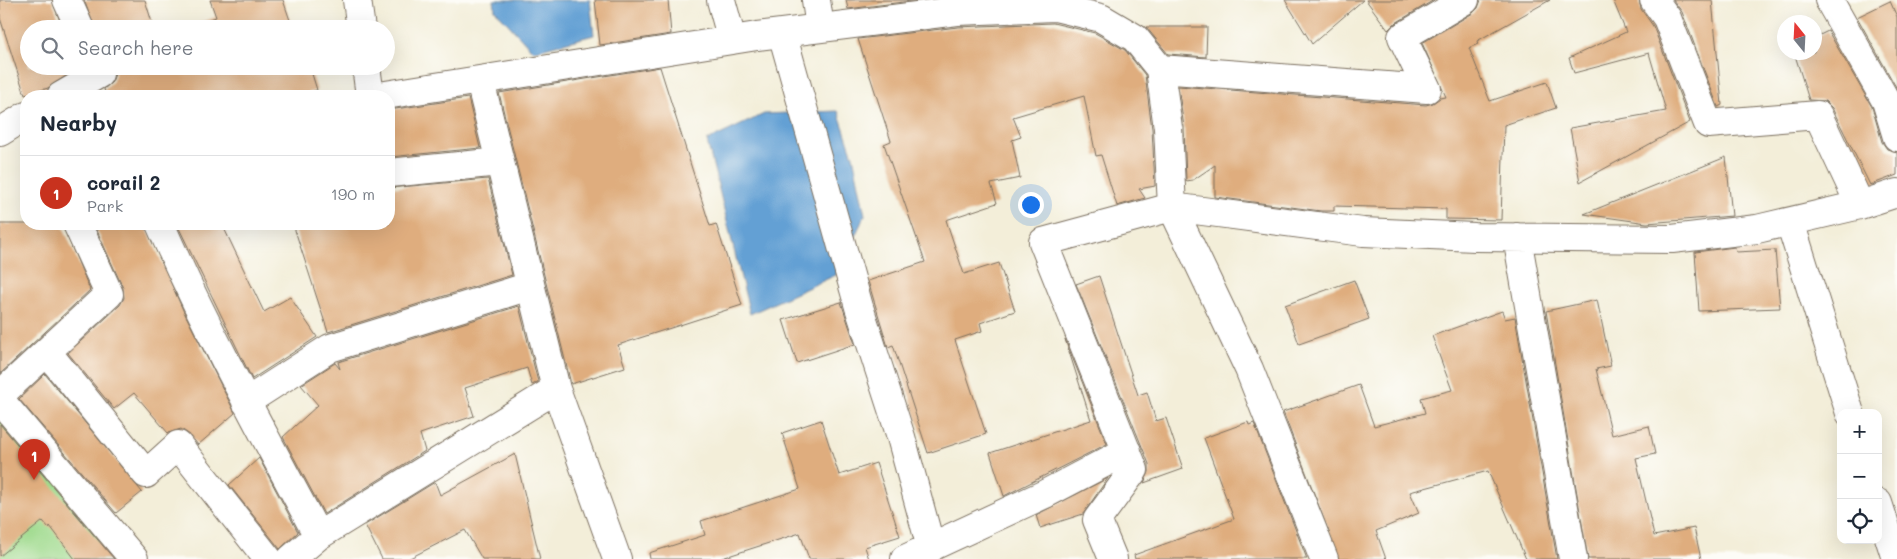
<!DOCTYPE html>
<html lang="en">
<head>
<meta charset="utf-8">
<style>
  :root { --surface:#fff; --page:#f2f2f3; --text:#1f2937; --muted:#747a83; --line:#e0e1e3; --accent:#c8321e }
  body { margin:0; font-family:Mali,sans-serif; background:var(--page); color:var(--text) }
  .controls { position:absolute; right:15px; bottom:15px; display:grid; overflow:hidden; border-radius:10px; box-shadow:0 5px 20px #0002 }
  .controls button { width:45px; height:45px; display:grid; place-items:center; padding:0; border:0; border-bottom:1px solid var(--line); background:var(--surface); color:var(--text); font:25px sans-serif }
  .compass { position:absolute; left:1777px; top:15px; width:45px; height:45px; border-radius:50%; background:var(--surface); box-shadow:0 5px 20px #0002; rotate:342deg }
  .you { position:absolute; left:1030px; top:204px; width:18px; height:18px; margin:-12px; border:4px solid #fff; border-radius:50%; background:#1a73e8; box-shadow:0 0 0 8px #1a73e833 }
  .badge { display:grid; place-items:center; width:32px; height:32px; border-radius:50%; background:var(--accent); color:#fff; font-size:16px; font-weight:700 }
  .pin { position:absolute; translate:-50% -41px; filter:drop-shadow(0 1px 2px #0008) }
  .pin::after { content:''; position:absolute; top:26px; width:18px; height:15px; background:inherit; clip-path:polygon(0 0,100% 0,50% 100%) }
  .list { margin:0; padding:0; list-style:none }
  h2 { display:flex; justify-content:space-between; align-items:center; height:65px; margin:0; padding:0 20px; font-size:21px }
  h2 small { font-size:16px; font-weight:400; color:var(--muted) }
  .list li { display:grid; grid-template-columns:32px 1fr auto; gap:15px; align-items:center; box-sizing:border-box; height:75px; padding:0 20px; border-top:1px solid var(--line) }
  .list b { display:block; font-size:19px; white-space:nowrap }
  .list p { margin:0; font-size:16px; white-space:nowrap; color:var(--muted) }
  .list em { font-size:16px; font-style:normal; color:var(--muted) }
  .icon { flex:none; width:28px; height:28px; fill:none; stroke:currentColor; stroke-width:2; stroke-linecap:round; stroke-linejoin:round }
  .map { position:relative; flex:none; width:1897px; height:559px; overflow:hidden }
  .search { position:absolute; background:var(--surface); box-shadow:0 5px 20px #0002; left:20px; top:20px; width:375px; height:55px; display:flex; align-items:center; gap:12px; box-sizing:border-box; padding:0 18px; border-radius:28px; color:var(--muted); font-size:19px }
  .panel { position:absolute; background:var(--surface); box-shadow:0 5px 20px #0002; left:20px; top:90px; width:375px; height:140px; border-radius:20px }
  .map>svg:first-child { display:block }
  .green { fill:#9fda8d; stroke:#6d8256 }
  .water { fill:#63a0d4; stroke:#4f6579 }
  .building { fill:#dfad7e }
  .lines { fill:none; stroke-linecap:round; stroke-linejoin:round }
  .street-casing { stroke:#7b6f5f; stroke-width:30 }
  .street { stroke:#fff; stroke-width:28 }
</style>
</head>
<body>
<div class="map">
<svg width="1897" height="559" viewBox="0 0 1897 559">
  <rect width="100%" height="100%" fill="#fdfcf7"/>
  <filter id="ink" filterUnits="userSpaceOnUse"><feTurbulence type="fractalNoise" baseFrequency=".02" numOctaves="2"/><feDisplacementMap in="SourceGraphic" scale="10" xChannelSelector="R" yChannelSelector="G"/><feConvolveMatrix kernelMatrix="1 2 1 2 8 2 1 2 1" color-interpolation-filters="sRGB"/></filter>
  <filter id="wash" filterUnits="userSpaceOnUse"><feTurbulence type="fractalNoise" baseFrequency=".0096" numOctaves="4" result="noise"/><feDisplacementMap in="SourceGraphic" scale="20" xChannelSelector="R" yChannelSelector="G"/><feGaussianBlur stdDeviation="1.12" result="paint"/><feColorMatrix in="noise" values="0 0 0 0 0 0 0 0 0 0 0 0 0 0 0 0 0 1.4 0 .05"/><feComposite in="paint" operator="in"/></filter>
  <g filter="url(#wash)">
    <rect width="100%" height="100%" fill="#f3eed9"/>
    <path class="green" d="M 0,400 L 134,559 L 0,559 Z"/>
    <path class="water" d="M 494,0 L 590,0 L 594,35 L 533,51 L 495,10 Z
      M 838,111 L 853,156 L 865,215 L 836,275 L 750,314 L 707,141 L 764,114 Z"/>
    <g id="blocks">
      <path class="building" d="M 0,0 L 52,0 L 63,29 L 29,29 L 29,66 L 81,66 L 48,88 L 25,95 L 0,18 Z
        M 84,0 L 145,0 L 154,29 L 95,29 Z
        M 210,0 L 283,0 L 293,29 L 180,29 L 216,17 Z
        M 595,0 L 668,0 L 671,34 L 600,45 Z
        M 846,0 L 919,0 L 848,9 Z
        M 1285,0 L 1363,0 L 1312,44 Z
        M 1366,0 L 1434,0 L 1394,24 L 1388,30 Z
        M 1481,0 L 1550,0 L 1477,41 L 1478,44 L 1469,48 L 1490,101 L 1547,82 L 1556,108 L 1504,125 L 1501,220 L 1446,219 L 1446,209 L 1334,206 L 1334,211 L 1321,211 L 1215,197 L 1215,165 L 1193,180 L 1186,181 L 1184,127 L 1178,86 L 1426,105 L 1433,103 L 1440,98 L 1446,97 L 1422,43 L 1473,13 L 1478,8 Z
        M 1613,0 L 1639,0 L 1641,9 L 1653,26 L 1690,122 L 1580,182 L 1570,128 L 1666,111 L 1649,53 L 1574,73 L 1569,58 L 1626,32 Z
        M 1673,0 L 1712,0 L 1722,105 L 1718,107 L 1682,12 Z
        M 1890,1 L 1897,17 L 1897,89 L 1857,17 Z
        M 1053,23 L 1095,33 L 1125,50 L 1145,75 L 1152,129 L 1155,186 L 1139,189 L 1145,198 L 1117,206 L 1101,155 L 1096,156 L 1084,96 L 1013,117 L 1021,137 L 1012,140 L 1020,178 L 991,184 L 997,203 L 946,220 L 964,274 L 999,263 L 1015,311 L 980,323 L 982,331 L 955,340 L 986,434 L 928,453 L 893,345 L 888,347 L 868,281 L 925,262 L 884,144 L 891,141 L 858,39 L 958,27 Z
        M 1146,27 L 1207,27 L 1206,57 L 1168,54 Z
        M 1828,31 L 1872,107 L 1882,142 L 1887,149 L 1897,152 L 1897,175 L 1870,185 L 1832,108 L 1825,101 L 1809,100 L 1794,52 L 1814,52 L 1814,38 Z
        M 112,66 L 336,66 L 312,74 L 317,90 L 299,96 L 106,96 L 104,89 L 112,82 L 115,74 Z
        M 660,67 L 710,226 L 716,224 L 742,305 L 618,345 L 625,367 L 571,384 L 499,93 Z
        M 468,98 L 480,148 L 389,157 L 389,110 Z
        M 1726,157 L 1732,216 L 1647,223 L 1584,214 Z
        M 488,179 L 512,275 L 328,332 L 293,224 L 389,224 L 389,188 Z
        M 0,224 L 62,224 L 90,290 L 0,374 Z
        M 94,224 L 145,224 L 183,310 L 235,413 L 198,445 L 190,435 L 181,429 L 168,433 L 134,393 L 114,409 L 68,353 L 120,305 L 124,298 L 123,288 Z
        M 177,224 L 222,224 L 264,312 L 290,297 L 317,337 L 252,379 Z
        M 1735,247 L 1736,252 L 1775,250 L 1780,308 L 1699,311 L 1695,252 Z
        M 1099,276 L 1138,395 L 1147,392 L 1156,421 L 1166,418 L 1183,469 L 1144,483 L 1149,472 L 1149,464 L 1076,284 Z
        M 1354,280 L 1369,319 L 1299,344 L 1285,305 Z
        M 1597,300 L 1611,366 L 1596,369 L 1612,435 L 1649,426 L 1655,454 L 1636,458 L 1654,536 L 1694,528 L 1701,559 L 1588,559 L 1546,311 Z
        M 841,302 L 855,344 L 797,363 L 783,320 Z
        M 519,306 L 538,382 L 532,385 L 527,368 L 465,388 L 474,416 L 420,434 L 425,451 L 324,514 L 283,437 L 318,405 L 301,385 L 335,363 L 340,369 L 338,362 Z
        M 1502,311 L 1505,319 L 1515,317 L 1557,559 L 1526,559 L 1488,471 L 1410,492 L 1419,513 L 1376,531 L 1386,559 L 1339,559 L 1283,412 L 1359,385 L 1374,426 L 1425,413 L 1421,398 L 1452,390 L 1432,336 Z
        M 1065,339 L 1107,444 L 1004,496 L 990,453 L 1091,420 Z
        M 45,374 L 142,492 L 116,513 L 19,399 Z
        M 821,420 L 839,475 L 876,463 L 900,536 L 865,547 L 869,559 L 809,559 L 800,533 L 719,559 L 650,559 L 649,553 L 705,535 L 701,521 L 800,489 L 782,433 Z
        M 1248,422 L 1249,425 L 1254,423 L 1307,559 L 1135,559 L 1134,555 L 1234,519 L 1204,438 Z
        M 0,424 L 114,559 L 75,559 L 50,526 L 49,528 L 43,521 L 0,556 Z
        M 515,454 L 540,559 L 482,559 L 465,530 L 408,559 L 382,559 L 365,525 L 435,482 L 440,495 Z
        M 259,458 L 298,532 L 280,549 L 229,485 Z
        M 1108,478 L 1083,514 L 1040,528 L 1036,515 Z"/>
    </g>
  </g>
  <g filter="url(#ink)">
    <use href="#blocks" fill-opacity="0" stroke="#7b6f5f" stroke-width="1"/>
    <g class="lines">
      <defs>
        <path id="street" d="M 67,0 L 80,29
          M 357,0 L 361,29
          M 721,0 L 732,40
          M 816,0 L 820,28
          M 1654,0 L 1667,18 L 1708,124 L 1818,115 L 1860,205
          M 1829,0 L 1886,101 L 1897,137
          M 782,33 L 859,307 L 901,437 L 931,548
          M 366,66 L 370,96
          M 1160,69 L 1427,89 L 1402,37 L 1465,0
          M 480,81 L 556,389 L 617,559
          M 61,96 L 99,74
          M 379,96 L 757,36 L 957,11 L 1055,7 L 1101,18 L 1135,38 L 1160,69 L 1168,128 L 1172,207 L 1363,232 L 1475,237 L 1672,239 L 1757,229 L 1860,205 L 1897,193
          M 0,132 L 26,116
          M 389,173 L 500,162
          M 1790,222 L 1850,413
          M 160,224 C 207,331 263,433 318,536 L 556,389
          M 1517,237 L 1573,559
          M 47,352 L 146,474 L 178,445 L 268,559
          M 0,395 L 109,294 L 77,224
          M 0,400 L 134,559
          M 246,402 L 330,348 L 530,286
          M 1878,503 L 1896,559
          M 291,559 L 318,536
          M 905,559 L 1045,494 L 1127,451
          M 1113,559 L 1097,520 L 1134,470 L 1043,242 L 1172,207 L 1249,369 L 1324,559"/>
      </defs>
      <use href="#street" class="street-casing"/>
      <use href="#street" class="street"/>
    </g>
  </g>
</svg>
<div class="controls">
<button>+</button>
<button>−</button>
<button><svg class="icon" aria-label="locate" viewBox="0 0 24 24"><circle cx="12" cy="12" r="6"/><path d="M12 2v4M12 18v4M2 12h4M18 12h4"/></svg></button>
</div>
<svg class="compass" viewBox="-18 -18 36 36"><path d="M0-13l5 13h-10z" fill="#e53935"/><path d="M0 13l5-13h-10z" fill="#747a83"/></svg>
<div class="you"></div>
<div class="pin badge" style="left:34px;top:480px">1</div>
<div class="search"><svg class="icon" aria-label="search" viewBox="0 0 24 24"><circle cx="10" cy="10" r="6"/><path d="M15 15l6 6"/></svg>Search here</div>
<section class="panel">
<h2>Nearby<small></small></h2>
<ul class="list">
<li><span class="badge">1</span><div><b>corail 2</b><p>Park</p></div><em>190 m</em></li>
</ul>
</section>
</div>
</body>
</html>
